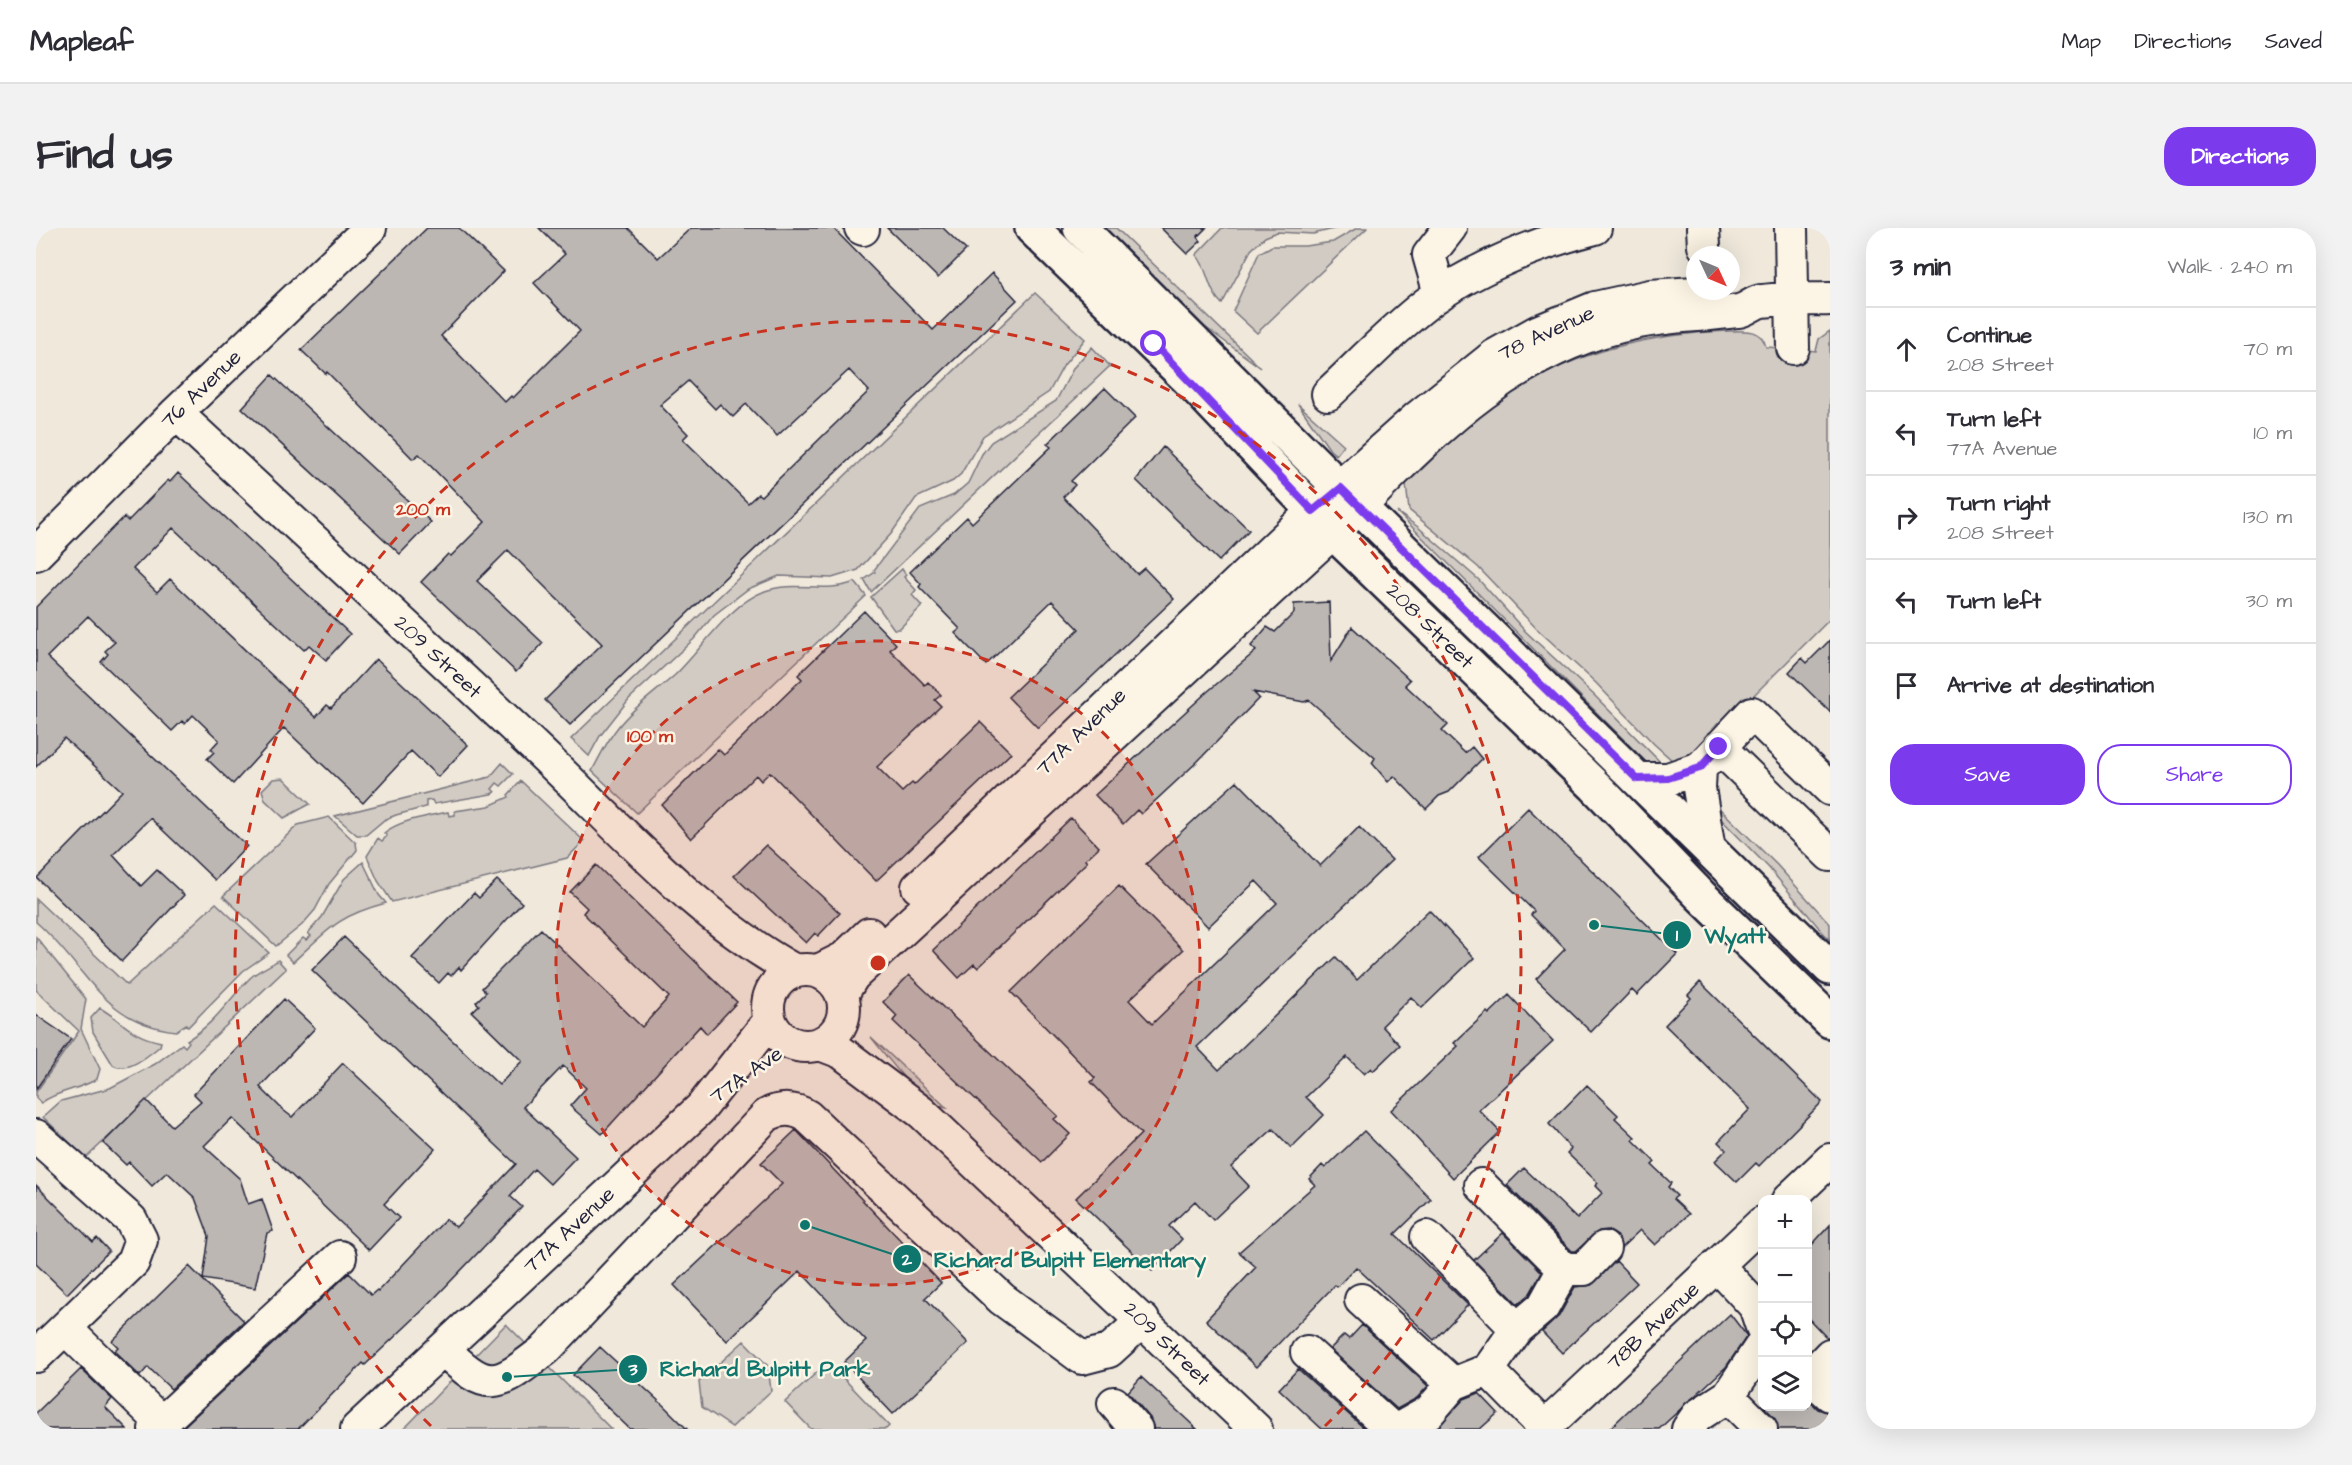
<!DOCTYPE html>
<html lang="en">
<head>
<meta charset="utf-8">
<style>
  :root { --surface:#fff; --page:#f2f2f3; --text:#2b2b33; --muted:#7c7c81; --line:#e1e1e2; --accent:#7c3aed }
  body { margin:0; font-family:"Architects Daughter",sans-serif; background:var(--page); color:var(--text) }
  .controls { position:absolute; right:18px; bottom:18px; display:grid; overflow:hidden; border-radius:12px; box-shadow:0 6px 24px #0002 }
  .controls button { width:54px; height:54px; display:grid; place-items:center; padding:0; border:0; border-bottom:2px solid var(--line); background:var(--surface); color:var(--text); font:30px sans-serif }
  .compass { position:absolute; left:1650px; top:18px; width:54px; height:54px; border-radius:50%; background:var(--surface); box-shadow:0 6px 24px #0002; rotate:134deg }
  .stop { position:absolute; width:18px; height:18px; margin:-14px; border:4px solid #7c3aed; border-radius:50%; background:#fff }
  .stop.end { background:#7c3aed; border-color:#fff; box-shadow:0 2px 6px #0008 }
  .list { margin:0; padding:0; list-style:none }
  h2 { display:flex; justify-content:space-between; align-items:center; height:78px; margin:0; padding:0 24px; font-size:26px }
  h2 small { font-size:20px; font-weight:400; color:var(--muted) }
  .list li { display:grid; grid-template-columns:39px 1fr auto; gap:18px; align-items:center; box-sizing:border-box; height:84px; padding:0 24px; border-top:2px solid var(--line) }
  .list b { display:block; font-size:22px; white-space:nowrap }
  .list p { margin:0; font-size:20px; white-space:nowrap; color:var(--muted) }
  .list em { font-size:20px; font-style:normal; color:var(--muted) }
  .actions { display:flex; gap:12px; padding:18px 24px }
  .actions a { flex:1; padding:14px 0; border:2px solid var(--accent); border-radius:24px; text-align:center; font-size:21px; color:var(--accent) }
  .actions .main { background:var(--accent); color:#fff }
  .icon { flex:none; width:33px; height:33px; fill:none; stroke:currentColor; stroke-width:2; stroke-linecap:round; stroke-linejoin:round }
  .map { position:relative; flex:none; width:1794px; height:1201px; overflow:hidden; border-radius:24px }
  header { display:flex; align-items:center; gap:36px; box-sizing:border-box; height:84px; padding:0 30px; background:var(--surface); border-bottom:2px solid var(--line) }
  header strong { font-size:28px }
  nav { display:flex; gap:33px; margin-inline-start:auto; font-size:21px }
  .intro { display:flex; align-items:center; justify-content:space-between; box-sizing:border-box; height:144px; padding:0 36px }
  h1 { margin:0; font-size:42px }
  .button { padding:15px 27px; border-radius:24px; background:var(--accent); color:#fff; font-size:21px; font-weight:700 }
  main { display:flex; gap:36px; padding:0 36px }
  aside { flex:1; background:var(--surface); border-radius:24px; box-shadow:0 6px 24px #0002 }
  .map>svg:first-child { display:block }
  .green { fill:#d1cbc3; stroke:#7a767f; stroke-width:1.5 }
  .building { fill:#bcb7b3; stroke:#22223b; stroke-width:1.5; fill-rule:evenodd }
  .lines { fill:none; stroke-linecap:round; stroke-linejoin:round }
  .minor-casing { stroke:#22223b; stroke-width:36 }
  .major-casing { stroke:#22223b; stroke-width:38 }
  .minor { stroke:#fcf5e5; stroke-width:32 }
  .major { stroke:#fcf5e5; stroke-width:33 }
  .route { stroke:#7c3aed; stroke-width:8 }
  .ring { fill:none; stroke:#c8321e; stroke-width:3; stroke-dasharray:10 8 }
  .labels { text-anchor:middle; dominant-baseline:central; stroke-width:5; stroke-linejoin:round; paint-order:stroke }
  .street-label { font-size:21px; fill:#22223b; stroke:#fcf5e5 }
  .centre { fill:#c8321e; stroke:#fcf5e5; stroke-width:3 }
  .ring-label { font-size:18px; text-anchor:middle; font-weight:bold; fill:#c8321e; stroke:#fcf5e5; stroke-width:5; stroke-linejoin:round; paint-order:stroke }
  .leader { fill:none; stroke:#0f766e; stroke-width:2 }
  .callout-dot { fill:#0f766e; stroke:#fcf5e5; stroke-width:2 }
  .mark-label { font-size:18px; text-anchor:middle; font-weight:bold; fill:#fff }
  .callout-label { font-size:22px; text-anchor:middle; font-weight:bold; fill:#0f766e; stroke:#fcf5e5; stroke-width:5; stroke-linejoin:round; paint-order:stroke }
</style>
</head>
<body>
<header>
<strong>Mapleaf</strong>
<nav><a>Map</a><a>Directions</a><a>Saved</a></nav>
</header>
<div class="intro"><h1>Find us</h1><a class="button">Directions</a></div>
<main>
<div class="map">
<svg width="1794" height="1201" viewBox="0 0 1794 1201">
  <rect width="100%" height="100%" fill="#efe8db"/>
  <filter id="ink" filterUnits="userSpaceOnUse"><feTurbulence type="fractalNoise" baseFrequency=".0167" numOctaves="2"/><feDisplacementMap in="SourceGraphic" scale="12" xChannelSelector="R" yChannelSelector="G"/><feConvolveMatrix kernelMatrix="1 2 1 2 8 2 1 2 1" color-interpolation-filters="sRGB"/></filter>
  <g filter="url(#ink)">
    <path class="green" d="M 1069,0 L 1080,0 L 1225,140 L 1169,99 Z
      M 1186,0 L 1302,0 L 1277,6 L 1241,4 L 1229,9 L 1215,22 L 1186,76 C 1171,62 1172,38 1160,27 Z
      M 1321,0 L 1331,0 L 1221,105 L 1197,83 L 1223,25 L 1236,18 L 1269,18 L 1297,14 Z
      M 999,65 L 1049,111 L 1028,137 L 1013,164 L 947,208 L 925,246 L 917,253 L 880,270 L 855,306 L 822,342 L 796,350 L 743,348 L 712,361 L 678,387 L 658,411 L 593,471 L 564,508 L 553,528 L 535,511 Z
      M 1693,103 C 1709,103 1726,100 1730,119 C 1747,120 1764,121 1780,123 L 1783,111 L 1794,103 L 1794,391 L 1649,536 L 1637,533 L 1618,516 L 1560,455 L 1500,400 L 1442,339 L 1373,282 L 1370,256 C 1398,230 1425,202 1455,179 C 1525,126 1607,106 1693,103 Z
      M 1056,119 L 1074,138 L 835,364 L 828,352 L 839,344 L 838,342 L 884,281 L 918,267 L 932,255 L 946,226 L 955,214 L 1020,173 L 1038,139 Z
      M 1262,176 L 1308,217 L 1300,227 L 1294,222 Z
      M 1361,284 L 1382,299 L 1443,352 L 1489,403 L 1559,468 L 1626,536 L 1616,539 L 1610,534 Z
      M 866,341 L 870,347 L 868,349 L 880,362 L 876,367 L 886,378 L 863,401 L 858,401 L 835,369 Z
      M 819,354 L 830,368 L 601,585 L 556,543 C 563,530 570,515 579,503 C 595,481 619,465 639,447 C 667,420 692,377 729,363 C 759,352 789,366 819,354 Z
      M 466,535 L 477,546 L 465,558 L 461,555 L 456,561 L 459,564 L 455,566 L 398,576 L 396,572 L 390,573 L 390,579 L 360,587 L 348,592 L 330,607 L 321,607 L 299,588 L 454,549 Z
      M 247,550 L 274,576 L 248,590 L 229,572 L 226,562 L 237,551 Z
      M 485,553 L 548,613 L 531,630 L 356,674 L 342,653 L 331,628 L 342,610 L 346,613 L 351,608 L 348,605 C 364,592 392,588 412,584 L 413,588 L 419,587 L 419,583 L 453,578 L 473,569 L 472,567 Z
      M 1682,579 L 1741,637 L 1794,696 L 1794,713 L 1733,640 L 1678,584 Z
      M 293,589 L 320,615 L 321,622 L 293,656 L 279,682 L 266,697 L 240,718 L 187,668 L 262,597 Z
      M 327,634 L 343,667 L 350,675 C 301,688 293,701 257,734 L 250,727 L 267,710 L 270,712 L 275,708 L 272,705 L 286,689 L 308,651 Z
      M 0,671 L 91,757 L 180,675 L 233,725 L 207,743 L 152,799 L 150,796 L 140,803 C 65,795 50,737 0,694 Z
      M 0,709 L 50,771 L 45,801 L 64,841 L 61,851 C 43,862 22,862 5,875 L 0,870 L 0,864 L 43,803 L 0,762 Z
      M 242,732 L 250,741 L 50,930 L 7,889 L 25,873 L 74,860 L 119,836 L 146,816 L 149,819 L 153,814 L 151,812 C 178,797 193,771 214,750 C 222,742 233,739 242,732 Z
      M 64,780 C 88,794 94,808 125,814 L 124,818 C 113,827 91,846 77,837 L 57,804 L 55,790 Z
      M 835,809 L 911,880 C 885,877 852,830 835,809 Z
      M 470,1096 L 575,1201 L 368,1201 Z
      M 708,1113 L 732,1138 L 735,1163 L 696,1199 L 666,1179 L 663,1154 Z
      M 792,1134 L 853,1198 L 850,1201 L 775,1201 L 749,1174 Z"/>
    <path class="building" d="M 391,0 L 423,0 L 468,43 L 405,108 L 469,174 L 475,168 L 477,170 L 544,103 L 498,55 L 529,26 L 503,0 L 592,0 L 622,30 L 655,0 L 797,0 L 897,102 L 956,45 L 981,72 L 534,497 L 509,472 L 566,416 L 472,322 L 441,353 L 507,415 L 480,444 L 385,354 L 412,326 L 415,328 L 449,294 L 383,226 L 377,231 L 291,144 L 290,146 L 265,122 ZM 813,142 L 833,163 L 725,268 L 722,266 L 712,275 L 647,211 L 652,206 L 624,177 L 652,153 L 679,181 L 684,176 L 697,189 L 710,176 L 741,208 Z
      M 851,0 L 907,0 L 930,22 L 902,50 Z
      M 1125,0 L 1170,0 L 1161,9 L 1165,13 L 1151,26 Z
      M 236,147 L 395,294 L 364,326 L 206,180 Z
      M 1069,160 L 1099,190 L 1035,253 L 1039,257 L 1027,269 L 1101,346 L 1108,340 L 1138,371 L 1002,500 L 972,469 L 1043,401 L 1016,373 L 950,437 L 919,405 L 924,401 L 883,359 L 885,356 L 874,344 L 931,289 L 936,295 L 1015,219 L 1011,216 Z
      M 1127,219 L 1213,302 L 1183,333 L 1100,252 Z
      M 142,245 L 314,406 L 290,432 L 273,417 L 268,422 L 137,300 L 97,341 L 121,364 L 134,351 L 280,489 L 291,477 L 295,480 L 340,431 L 432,517 L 402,549 L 375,523 L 327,575 L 248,500 L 197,556 L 171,531 L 178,524 L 175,521 L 183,512 L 157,487 L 149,496 L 146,493 L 136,503 L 65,434 L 72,426 L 69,423 L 79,414 L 52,388 L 11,429 L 211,618 L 179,652 L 114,590 L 77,627 L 105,658 L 121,642 L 148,667 L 86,733 L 1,650 L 86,563 L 28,510 L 0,539 L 0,379 L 88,289 L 92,293 L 132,252 L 134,254 Z
      M 1293,374 L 1295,433 L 1316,399 L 1374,452 L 1369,457 L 1412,497 L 1406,503 L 1429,525 L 1436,519 L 1446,531 L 1413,564 L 1403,568 L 1390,581 L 1358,548 L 1352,554 L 1336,535 L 1339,530 L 1273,472 L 1268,474 L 1217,464 L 1223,470 L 1161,534 L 1105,586 L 1101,582 L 1087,596 L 1059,567 L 1171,464 L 1220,423 L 1215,418 L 1231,399 L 1239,404 L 1258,385 L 1258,376 Z
      M 828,383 L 860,416 L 854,422 L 889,457 L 892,454 L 905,467 L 899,472 L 905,478 L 841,539 L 866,564 L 876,555 L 878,557 L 944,494 L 975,525 L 840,653 L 734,544 L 725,553 L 720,547 L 655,611 L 626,577 L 682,521 L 688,527 L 766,451 L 762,447 Z
      M 1794,412 L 1794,484 L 1753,444 L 1766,430 L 1771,435 Z
      M 1201,553 L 1284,638 L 1323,599 L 1356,632 L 1161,819 L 1183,842 L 1300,729 L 1321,752 L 1393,682 L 1438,730 L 1386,780 L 1375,769 L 1346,798 L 1364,817 L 1337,843 L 1335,840 L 1328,846 L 1311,829 L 1270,869 L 1288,887 L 1255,920 L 1237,901 L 1195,939 L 1213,958 L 1177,992 L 1159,973 L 1133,998 L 1146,1011 L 1116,1043 L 1040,970 L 1105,906 L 1055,854 L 1059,850 L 975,764 L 1083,658 L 1147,722 L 1093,772 L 1116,796 L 1241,675 L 1220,653 L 1172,699 L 1110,636 Z
      M 1492,580 L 1641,726 L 1601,767 L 1596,762 L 1555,804 L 1500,751 L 1529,721 L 1495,687 L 1498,683 L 1443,629 Z
      M 1035,590 L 1063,619 L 1049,632 L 1051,634 L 942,740 L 938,736 L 923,750 L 897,722 Z
      M 730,617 L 804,685 L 782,708 L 779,705 L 770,715 L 698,648 Z
      M 560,637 L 701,774 L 671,806 L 664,798 L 566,906 L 534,878 L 550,860 L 527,838 L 487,879 L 540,929 L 514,956 L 498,941 L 474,968 L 486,979 L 387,1082 L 329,1137 L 327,1135 L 262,1201 L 145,1201 L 313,1045 L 335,1067 L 341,1062 L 342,1063 L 410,991 L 420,999 L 480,936 L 276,742 L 308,709 L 463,857 L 486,833 L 436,784 L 443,777 L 440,774 L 450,764 L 446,760 L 505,701 L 606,799 L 633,769 L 547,685 L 551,680 L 534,664 Z
      M 461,652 L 486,675 L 425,742 L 423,739 L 415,748 L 412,745 L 403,755 L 376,730 L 438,665 L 443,670 Z
      M 873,747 L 1022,888 L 1018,891 L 1034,906 L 1006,934 L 857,793 L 861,788 L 847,774 Z
      M 1664,754 L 1786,874 L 1723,938 L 1720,935 L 1701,954 L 1679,933 L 1690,922 L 1682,914 L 1714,881 L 1629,797 L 1655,770 L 1652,767 Z
      M 1473,767 L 1517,813 L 1443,882 L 1464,904 L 1417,950 L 1355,882 L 1422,818 L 1418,815 L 1451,784 L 1453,786 Z
      M 248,771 L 279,800 L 224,859 L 247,882 L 256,889 L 307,835 L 399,921 L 348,976 L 363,990 L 333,1022 L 196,890 L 168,918 L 204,951 L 212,976 L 226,971 L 237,1003 L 231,1005 L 219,1060 L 167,1051 L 173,1008 L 159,970 L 131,944 L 116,958 L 93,934 L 90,937 L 67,915 L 110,872 L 136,898 L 165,873 L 158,866 Z
      M 0,787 L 35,811 L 0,861 Z
      M 1551,857 L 1582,887 L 1579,890 L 1599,909 L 1597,912 L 1619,934 L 1616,937 L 1635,955 L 1632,959 L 1641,968 L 1637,971 L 1653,986 L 1619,1017 L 1604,1002 L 1585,1020 L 1580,1007 L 1572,1002 L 1563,1003 L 1540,1023 L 1536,1023 L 1471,957 L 1488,940 L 1541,991 L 1566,965 L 1559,958 L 1562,955 L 1531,925 L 1535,921 L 1513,896 Z
      M 760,902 L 905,1055 L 889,1070 L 932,1115 L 857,1186 L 808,1134 L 830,1113 L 764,1043 L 691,1113 L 638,1057 L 746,956 L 725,935 Z
      M 1328,903 L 1395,971 L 1359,1006 L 1432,1077 L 1398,1112 L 1320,1039 L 1301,1059 L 1299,1057 L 1220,1139 L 1170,1092 L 1220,1039 L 1203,1024 L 1279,957 L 1273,951 L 1286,937 L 1289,940 Z
      M 0,957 L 57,1014 L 61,1010 L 73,1023 L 31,1066 L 0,1036 Z
      M 1794,997 L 1794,1110 L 1791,1110 L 1772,1090 L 1772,1021 Z
      M 1467,1005 L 1506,1044 L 1493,1067 L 1482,1076 L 1438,1032 Z
      M 1580,1033 L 1601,1055 L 1526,1125 L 1506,1104 L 1523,1088 L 1539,1059 L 1555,1057 Z
      M 153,1038 L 208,1093 L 135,1161 L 112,1139 L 104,1148 L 78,1123 L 82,1119 L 76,1113 Z
      M 1694,1086 L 1711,1108 L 1690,1139 L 1661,1166 L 1623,1201 L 1573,1201 Z
      M 1326,1097 L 1392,1158 L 1381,1170 L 1361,1181 L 1294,1121 L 1308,1107 L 1313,1111 Z
      M 564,1119 L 627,1177 L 651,1201 L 594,1201 L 555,1164 L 537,1147 Z
      M 45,1141 L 76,1171 L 69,1179 L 91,1201 L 0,1201 L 0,1185 Z
      M 1262,1141 L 1329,1201 L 1286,1201 L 1243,1161 Z
      M 1105,1149 L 1161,1201 L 1118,1201 L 1114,1190 L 1092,1164 Z
      M 1443,1165 L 1462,1185 L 1444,1201 L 1400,1201 L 1428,1171 Z
      M 1772,1171 L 1782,1181 L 1794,1185 L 1794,1201 L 1742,1201 L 1738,1189 L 1728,1179 L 1772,1179 Z"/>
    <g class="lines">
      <defs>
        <path id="minor" d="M 825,0 L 827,1
          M 1667,0 L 1668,18
          M 1755,0 L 1757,120
          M 1404,66 L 1393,27 L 1414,0
          M 1292,166 C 1324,136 1355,103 1390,76 C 1436,41 1503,14 1559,0
          M 140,185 C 262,298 385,411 505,525 C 586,602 661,689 759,743
          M 0,326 L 140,185 L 334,0
          M 1683,519 L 1794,627
          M 1664,540 L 1663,560 L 1673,622
          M 1601,551 L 1632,551 L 1664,540 L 1716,485 L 1794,561
          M 882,659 L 1277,283 L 1382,189 L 1458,128 L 1501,104 L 1559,80 L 1614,68 L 1674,64
          M732 780a38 38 0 1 1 76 0a38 38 0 1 1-76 0Z
          M 782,743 L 808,730 L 833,706
          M 806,766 L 817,748 L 1324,279 C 1400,198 1485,118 1598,95 C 1633,87 1667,88 1702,83 C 1711,82 1717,74 1726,73 C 1748,70 1772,72 1794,71
          M 784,816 L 805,824 L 885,884 L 1220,1201
          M 0,908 L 95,992 L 105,1012 L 97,1034 L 0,1128
          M 1445,957 L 1528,1041 L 1507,1079 L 1481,1101
          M 1752,972 L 1794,932
          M 1391,1009 L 1481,1101 L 1452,1142 L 1510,1201
          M 1681,1037 L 1719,1078 L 1726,1099
          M 1528,1041 L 1548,1041 L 1568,1020
          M 1325,1072 L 1417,1156 L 1452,1142
          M 29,1100 L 126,1195
          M 408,1121 C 453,1168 463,1157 510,1121 L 731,887 C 744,880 759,880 771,888 L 966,1071 L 1046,1130 L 1073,1123 L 1107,1092
          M 1271,1124 L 1356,1201
          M 1772,1147 L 1794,1167
          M 1773,1149 L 1794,1127
          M 1692,1168 L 1725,1201
          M 1078,1175 L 1100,1201
          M 119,1201 L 304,1029
          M 321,1201 L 665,880 L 734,792
          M 1363,1201 L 1393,1184 L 1417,1156
          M 1507,1201 L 1726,995
          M 1652,1201 L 1661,1188 L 1692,1168 L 1726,1117"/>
        <path id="major" d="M 996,0 L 1151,150 L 1308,315 L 1559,558 L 1664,667 L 1794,793
          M 1044,0 L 1292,248 L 1794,740"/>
      </defs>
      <use href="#minor" class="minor-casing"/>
      <use href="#major" class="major-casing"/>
      <use href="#minor" class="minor"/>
      <use href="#major" class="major"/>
    </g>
  </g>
  <g class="lines" filter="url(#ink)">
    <path class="route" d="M 1118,116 L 1277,283 L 1305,260 L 1601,551 L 1632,550 L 1664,540 L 1683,519"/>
  </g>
  <circle cx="842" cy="735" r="322" fill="#c8321e" fill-opacity=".12"/>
  <g class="ring">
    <circle cx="842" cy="735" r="322"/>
    <path d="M395 1198A643 643 0 1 1 1289 1198"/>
  </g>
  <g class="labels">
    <g class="street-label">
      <text transform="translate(1510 105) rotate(-25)">78 Avenue</text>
      <text transform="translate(165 161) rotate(-44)">76 Avenue</text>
      <text transform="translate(1394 398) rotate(44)">208 Street</text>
      <text transform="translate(402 429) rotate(43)">209 Street</text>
      <text transform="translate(1045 504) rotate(-44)">77A Avenue</text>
      <text transform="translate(710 847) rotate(-35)">77A Ave</text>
      <text transform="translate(533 1002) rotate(-43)">77A Avenue</text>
      <text transform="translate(1617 1098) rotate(-43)">78B Avenue</text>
      <text transform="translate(1131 1116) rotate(44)">209 Street</text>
    </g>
  </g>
  <circle cx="842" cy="735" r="9" class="centre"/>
  <g class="ring-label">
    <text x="387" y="287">200 m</text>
    <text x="614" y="514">100 m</text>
  </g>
  <path class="leader" d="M1558 697L1641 707M769 997L871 1031M471 1149L597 1141"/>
  <g class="callout-dot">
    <circle cx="1558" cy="697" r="6"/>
    <circle cx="769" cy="997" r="6"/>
    <circle cx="471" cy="1149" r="6"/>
    <circle cx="1641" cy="707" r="15"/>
    <circle cx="871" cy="1031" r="15"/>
    <circle cx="597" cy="1141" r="15"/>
  </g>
  <g class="mark-label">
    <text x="1641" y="713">1</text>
    <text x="871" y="1037">2</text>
    <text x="597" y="1147">3</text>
  </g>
  <g class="callout-label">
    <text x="1699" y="715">Wyatt</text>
    <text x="1034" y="1039">Richard Bulpitt Elementary</text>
    <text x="729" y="1148">Richard Bulpitt Park</text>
  </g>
</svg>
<div class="controls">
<button>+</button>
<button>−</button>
<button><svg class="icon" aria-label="locate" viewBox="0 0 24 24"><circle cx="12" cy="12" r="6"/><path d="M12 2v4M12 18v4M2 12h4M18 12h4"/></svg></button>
<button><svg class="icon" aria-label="layers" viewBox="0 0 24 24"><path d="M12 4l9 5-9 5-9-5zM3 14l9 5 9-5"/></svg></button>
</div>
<svg class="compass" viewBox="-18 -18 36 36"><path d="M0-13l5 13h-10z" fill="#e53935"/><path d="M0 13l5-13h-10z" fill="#7c7c81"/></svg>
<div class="stop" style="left:1118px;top:116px"></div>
<div class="stop end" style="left:1683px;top:519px"></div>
</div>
<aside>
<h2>3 min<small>Walk · 240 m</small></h2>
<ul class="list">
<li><svg class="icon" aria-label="ahead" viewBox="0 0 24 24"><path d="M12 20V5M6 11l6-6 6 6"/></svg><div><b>Continue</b><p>208 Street</p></div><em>70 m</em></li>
<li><svg class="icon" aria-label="left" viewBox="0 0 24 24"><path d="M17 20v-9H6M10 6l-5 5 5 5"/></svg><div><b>Turn left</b><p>77A Avenue</p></div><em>10 m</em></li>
<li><svg class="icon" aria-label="right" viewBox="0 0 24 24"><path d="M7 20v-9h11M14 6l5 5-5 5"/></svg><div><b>Turn right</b><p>208 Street</p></div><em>130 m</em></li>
<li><svg class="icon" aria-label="left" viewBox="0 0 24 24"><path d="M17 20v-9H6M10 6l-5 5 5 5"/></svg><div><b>Turn left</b></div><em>30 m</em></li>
<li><svg class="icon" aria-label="arrive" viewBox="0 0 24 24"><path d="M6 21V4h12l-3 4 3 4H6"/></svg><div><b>Arrive at destination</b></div></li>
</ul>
<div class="actions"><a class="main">Save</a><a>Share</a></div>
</aside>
</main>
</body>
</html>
